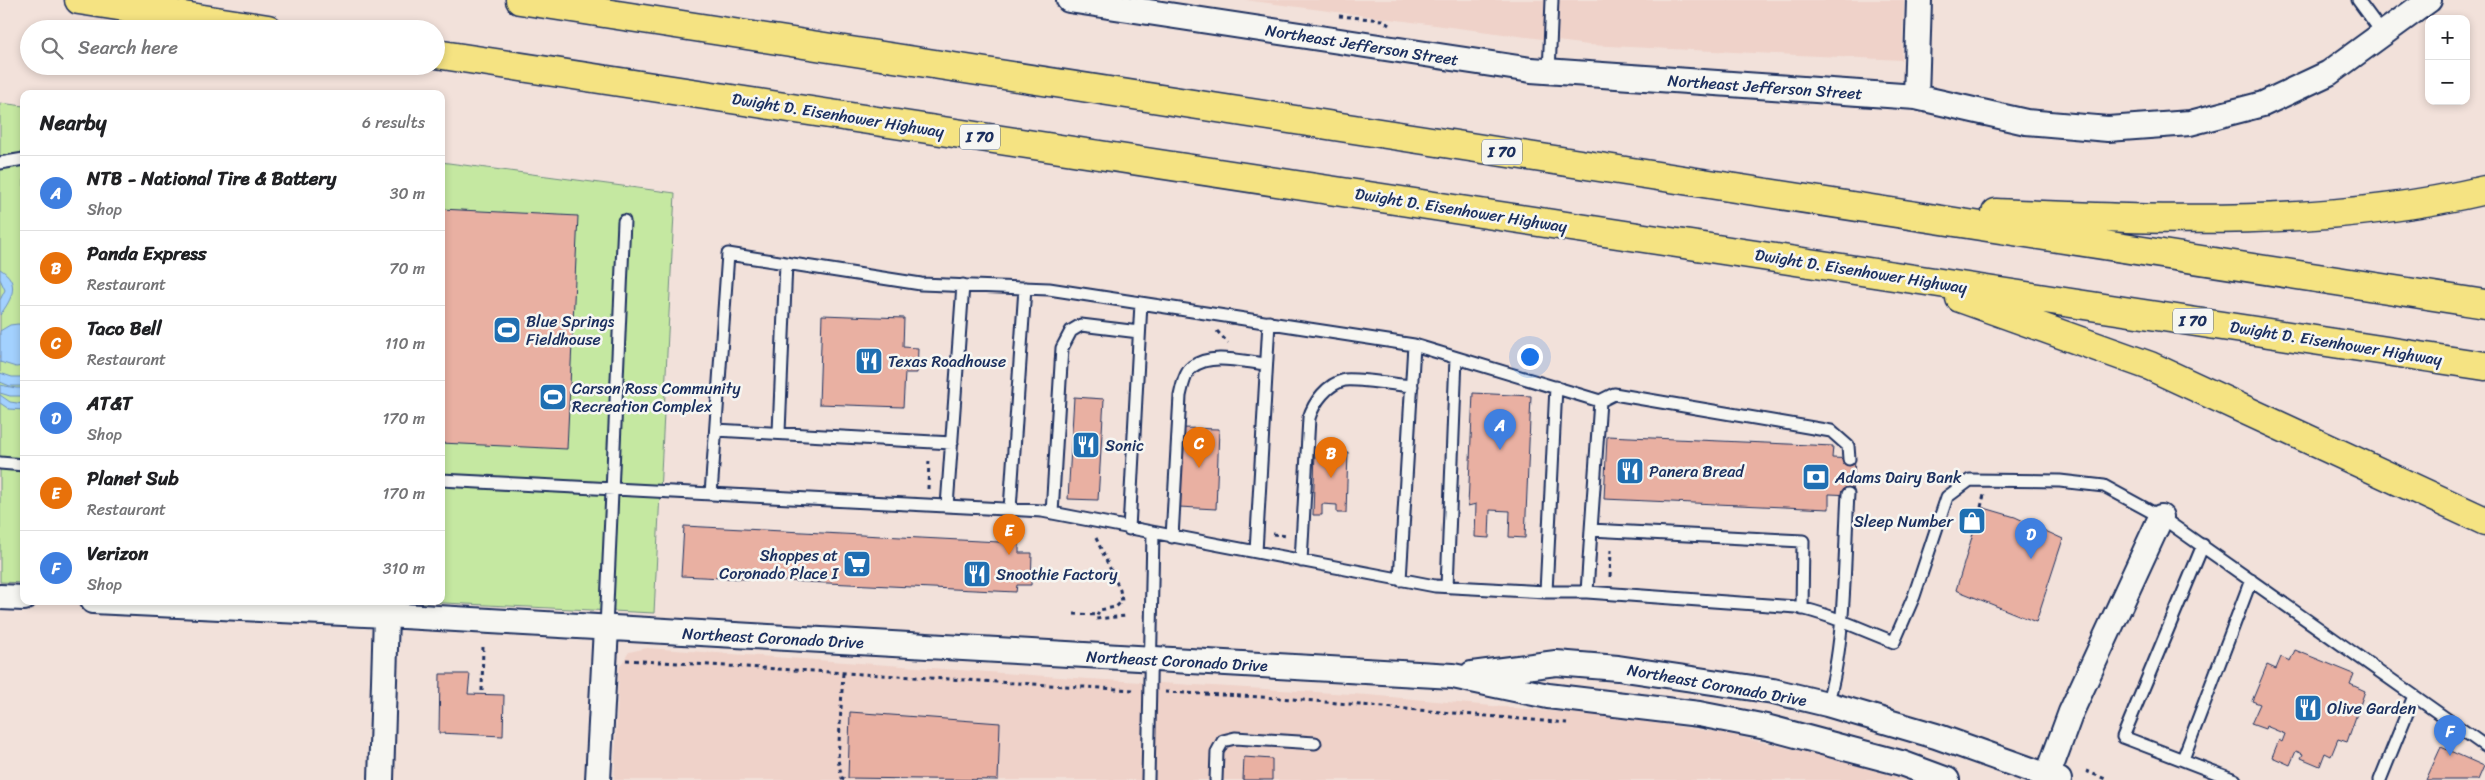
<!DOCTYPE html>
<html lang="en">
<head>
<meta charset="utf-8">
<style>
  :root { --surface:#fff; --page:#f6f6f6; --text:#202124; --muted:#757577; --line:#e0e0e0; --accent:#1f6fb2 }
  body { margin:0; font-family:Sriracha,sans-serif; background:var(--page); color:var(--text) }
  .controls { position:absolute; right:15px; top:15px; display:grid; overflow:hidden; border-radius:10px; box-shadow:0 2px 8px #0003 }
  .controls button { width:45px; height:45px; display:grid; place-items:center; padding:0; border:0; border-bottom:1px solid var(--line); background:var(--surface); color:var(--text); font:25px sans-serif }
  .you { position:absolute; left:1529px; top:356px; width:18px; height:18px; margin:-12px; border:4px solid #fff; border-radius:50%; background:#1a73e8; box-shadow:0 0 0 8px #1a73e833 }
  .badge { display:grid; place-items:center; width:32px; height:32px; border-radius:50%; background:var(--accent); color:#fff; font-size:16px; font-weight:700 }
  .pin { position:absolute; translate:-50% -41px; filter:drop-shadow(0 1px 2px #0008) }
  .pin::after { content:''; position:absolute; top:26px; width:18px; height:15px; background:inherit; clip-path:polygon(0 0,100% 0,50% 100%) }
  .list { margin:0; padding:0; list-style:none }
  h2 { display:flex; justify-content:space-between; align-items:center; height:65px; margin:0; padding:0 20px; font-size:21px }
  h2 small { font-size:16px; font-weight:400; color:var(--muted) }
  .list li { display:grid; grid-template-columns:32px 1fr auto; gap:15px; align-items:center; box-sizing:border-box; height:75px; padding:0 20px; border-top:1px solid var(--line) }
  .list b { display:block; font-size:19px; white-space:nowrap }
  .list p { margin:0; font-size:16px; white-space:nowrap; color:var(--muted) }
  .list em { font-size:16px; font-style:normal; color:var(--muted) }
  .icon { flex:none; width:28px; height:28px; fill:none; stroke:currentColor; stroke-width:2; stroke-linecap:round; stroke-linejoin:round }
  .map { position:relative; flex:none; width:2485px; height:780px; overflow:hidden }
  .search { position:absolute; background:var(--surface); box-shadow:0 2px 8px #0003; left:20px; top:20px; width:425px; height:55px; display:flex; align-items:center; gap:12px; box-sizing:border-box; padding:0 18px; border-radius:28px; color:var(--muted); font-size:19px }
  .panel { position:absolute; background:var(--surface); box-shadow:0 2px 8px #0003; left:20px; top:90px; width:425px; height:515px; border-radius:10px }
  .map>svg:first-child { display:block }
  .built { fill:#efd2c9 }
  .green { fill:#c5e8a1; stroke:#708c80 }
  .water { fill:#a3d1fe; stroke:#6d90be }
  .building { fill:#e9b0a2; stroke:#1b2f5e }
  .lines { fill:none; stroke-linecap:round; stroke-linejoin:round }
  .lane-casing { stroke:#1b2f5e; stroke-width:15 }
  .street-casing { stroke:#1b2f5e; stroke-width:28 }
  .highway-casing { stroke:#1b2f5e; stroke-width:31 }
  .path { stroke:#1b2f5e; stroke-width:3; stroke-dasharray:4 4; stroke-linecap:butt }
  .lane { stroke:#f6f6f2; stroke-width:11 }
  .street { stroke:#f6f6f2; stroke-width:24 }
  .highway { stroke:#f5e382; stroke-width:28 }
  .labels { text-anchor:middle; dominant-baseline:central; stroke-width:5; stroke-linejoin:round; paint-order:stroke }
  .shield { fill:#f6f6f2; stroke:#5d6b8a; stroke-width:1 }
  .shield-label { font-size:15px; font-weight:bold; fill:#1b2f5e }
  .street-label { font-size:16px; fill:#1b2f5e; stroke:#f6f6f2 }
  .poi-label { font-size:16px; fill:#1b2f5e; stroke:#f6f6f2; text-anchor:start }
</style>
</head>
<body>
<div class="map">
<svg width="2485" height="780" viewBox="0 0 2485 780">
  <rect width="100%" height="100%" fill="#f2e1da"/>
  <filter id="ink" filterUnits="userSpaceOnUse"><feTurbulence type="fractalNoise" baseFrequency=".02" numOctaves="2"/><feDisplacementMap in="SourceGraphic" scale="10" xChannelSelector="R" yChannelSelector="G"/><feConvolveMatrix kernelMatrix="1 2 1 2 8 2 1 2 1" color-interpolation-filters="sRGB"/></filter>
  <g filter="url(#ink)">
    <path class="built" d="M 1245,0 L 1904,0 L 1902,60 L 1588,45 Z
      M 647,648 L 1089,679 L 1368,695 L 1606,716 L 1722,733 L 1828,757 L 1907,780 L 614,780 L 619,668 L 629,652 Z"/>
    <path class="green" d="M 0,103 L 24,106 L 24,583 L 0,582 Z
      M 441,162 L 675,193 L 654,613 L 403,601 L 441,601 Z"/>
    <path class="water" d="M 0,269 C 21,282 12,299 0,315 L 0,300 L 5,290 L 0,279 Z
      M 18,324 L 24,325 L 24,366 L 16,367 L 0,362 L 0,331 L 10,325 Z
      M 0,373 L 12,377 L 24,377 L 24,386 L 10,386 L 0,382 Z
      M 0,385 L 16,388 L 24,388 L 24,396 L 10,396 L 0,393 Z
      M 0,395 L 10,402 L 24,404 L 24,410 L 9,409 L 0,403 Z"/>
    <path class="building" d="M 441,209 L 578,216 L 567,449 L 441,443 Z
      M 822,315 L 904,318 L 903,347 L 918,348 L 917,373 L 905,373 L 903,407 L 819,404 Z
      M 1473,393 L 1531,396 L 1525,538 L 1509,537 L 1510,511 L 1490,510 L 1489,538 L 1475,537 L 1476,504 L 1468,506 Z
      M 1074,397 L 1104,399 L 1098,500 L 1068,499 Z
      M 1182,428 L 1219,429 L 1216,509 L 1179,507 Z
      M 1607,436 L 1833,446 L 1832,458 L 1855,459 L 1853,495 L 1829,494 L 1829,509 L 1604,499 Z
      M 1315,451 L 1348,452 L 1346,513 L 1337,513 L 1337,505 L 1322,504 L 1322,515 L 1313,515 Z
      M 1981,507 L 2015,517 L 2063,539 L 2036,622 L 1956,590 Z
      M 684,526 L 1019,543 L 1019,553 L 1032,553 L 1031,585 L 1017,585 L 1016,592 L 681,576 Z
      M 2295,650 L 2354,674 L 2350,684 L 2365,691 L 2347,742 L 2338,739 L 2331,756 L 2325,753 L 2320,766 L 2301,758 L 2303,754 L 2296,751 L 2290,765 L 2272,757 L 2279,740 L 2282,742 L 2285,734 L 2266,726 L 2265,729 L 2251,724 L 2260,704 L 2252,701 L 2267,665 L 2276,669 L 2281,657 L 2290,661 Z
      M 440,674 L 470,674 L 468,694 L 504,695 L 503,736 L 439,733 Z
      M 850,712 L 1000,723 L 998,780 L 848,778 Z
      M 2441,747 L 2484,766 L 2478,780 L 2426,780 Z
      M 1244,757 L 1272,759 L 1272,780 L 1243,780 Z"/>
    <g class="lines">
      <defs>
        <path id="lane" d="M 2358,0 L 2383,34
          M 1549,72 L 1552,0
          M 0,163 L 24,159
          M 716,430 L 952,443
          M 779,432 L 786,263
          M 0,463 L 24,465
          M 441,480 L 1042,511 L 1435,586 L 1546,592 L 1587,592 L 1796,607 C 1830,614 1862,630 1894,642 L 1914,596 L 1947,497 L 1970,480 L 2060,481 L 2104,486 L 2161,517 L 2485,746
          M 711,494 L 728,254 L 921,284 L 1049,289 L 1414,345 L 1600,401
          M 947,506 L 963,285
          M 1010,509 L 1025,288
          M 1052,513 L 1062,348 L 1071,331 L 1081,325 L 1139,332
          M 1129,529 L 1141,303
          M 1591,530 L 1600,401 L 1614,394 L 1831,431 L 1848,446 L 1849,459
          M 1172,537 L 1180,396 C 1182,387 1185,372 1192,367 C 1211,352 1244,362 1266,364
          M 2203,545 L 2123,737 L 2235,780
          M 1256,552 L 1269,322
          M 1301,561 L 1309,418 C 1314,402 1327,384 1345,380 C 1356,378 1398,385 1412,386
          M 1400,580 L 1414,345
          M 1447,587 L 1456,358
          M 1546,592 L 1556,387
          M 1587,592 L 1591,530 L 1803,541 L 1802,609
          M 606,628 L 624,221
          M 1827,704 C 1846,644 1844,558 1848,494
          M 2183,759 L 2251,580
          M 1148,780 L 1153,533
          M 1216,780 L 1217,752 L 1223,741 L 1235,738 L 1315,743
          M 2380,780 L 2414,696"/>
        <path id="street" d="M 1069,0 L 1531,70 L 1916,97 L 2026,122 L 2108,129 L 2190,123 L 2263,104 L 2329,73 L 2429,0
          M 1916,97 L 1919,0
          M 0,597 L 24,598
          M 93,601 L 386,615 L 1453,676 L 1548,696 L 1699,714 L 1766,727 L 1901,763 L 1947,780
          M 1472,674 L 1556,663 L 1618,668 L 1773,691 L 1827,704 L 1936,736 L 2059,780
          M 381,780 L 386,615
          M 598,780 L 606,628
          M 2046,780 L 2071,712 L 2161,517"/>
        <path id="highway" d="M 79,0 L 268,29
          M 520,0 L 2485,304
          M 436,54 L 2485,366
          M 1996,213 C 2160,220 2324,228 2485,190
          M 1960,298 L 2150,366 L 2485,521"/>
      </defs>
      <use href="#lane" class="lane-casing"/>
      <use href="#street" class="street-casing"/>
      <use href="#highway" class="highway-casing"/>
      <path class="path" d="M 1339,16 L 1382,20 L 1389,25
        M 1217,331 L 1228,343
        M 928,489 L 929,458
        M 1981,507 L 1984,495
        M 1273,534 L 1287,536
        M 1096,538 L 1120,590 L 1122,601 L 1116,607 L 1099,610 L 1096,619 L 1126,616
        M 1610,577 L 1611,550
        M 1074,614 L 1097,615
        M 626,660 L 1134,690
        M 843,673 L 838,760 L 842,778 L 848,780
        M 482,691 L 483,645
        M 1165,692 L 1280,698 L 1567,723
        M 2086,771 L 2108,780"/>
      <use href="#lane" class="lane"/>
      <use href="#street" class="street"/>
      <use href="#highway" class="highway"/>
    </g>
  </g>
  <defs>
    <symbol id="stadium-square" viewBox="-11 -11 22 22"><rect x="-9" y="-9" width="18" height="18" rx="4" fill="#1f6fb2" stroke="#f6f6f2"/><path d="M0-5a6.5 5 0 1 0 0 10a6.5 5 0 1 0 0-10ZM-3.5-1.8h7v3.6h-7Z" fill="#fff"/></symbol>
    <symbol id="restaurant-square" viewBox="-11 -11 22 22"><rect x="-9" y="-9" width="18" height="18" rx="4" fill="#1f6fb2" stroke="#f6f6f2"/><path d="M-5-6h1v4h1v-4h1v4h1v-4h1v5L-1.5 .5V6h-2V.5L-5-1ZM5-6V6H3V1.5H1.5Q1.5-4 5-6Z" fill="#fff"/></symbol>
    <symbol id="bank-square" viewBox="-11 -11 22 22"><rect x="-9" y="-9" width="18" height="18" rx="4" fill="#1f6fb2" stroke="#f6f6f2"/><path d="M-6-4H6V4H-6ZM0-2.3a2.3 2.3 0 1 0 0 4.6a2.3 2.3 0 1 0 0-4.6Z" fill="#fff"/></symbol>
    <symbol id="shop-square" viewBox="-11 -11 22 22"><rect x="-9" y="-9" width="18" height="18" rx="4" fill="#1f6fb2" stroke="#f6f6f2"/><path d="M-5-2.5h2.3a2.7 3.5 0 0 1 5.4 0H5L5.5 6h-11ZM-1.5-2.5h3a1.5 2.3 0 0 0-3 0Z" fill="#fff"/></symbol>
    <symbol id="supermarket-square" viewBox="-11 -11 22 22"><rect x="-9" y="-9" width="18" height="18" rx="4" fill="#1f6fb2" stroke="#f6f6f2"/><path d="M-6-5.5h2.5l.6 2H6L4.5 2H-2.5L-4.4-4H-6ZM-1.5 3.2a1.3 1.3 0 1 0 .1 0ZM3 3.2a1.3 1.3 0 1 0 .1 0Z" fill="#fff"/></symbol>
  </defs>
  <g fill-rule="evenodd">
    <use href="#stadium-square" x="491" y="314" width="32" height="32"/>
    <use href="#restaurant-square" x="853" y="345" width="32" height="32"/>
    <use href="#stadium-square" x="537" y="381" width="32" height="32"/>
    <use href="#restaurant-square" x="1070" y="429" width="32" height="32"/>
    <use href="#restaurant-square" x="1614" y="455" width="32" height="32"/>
    <use href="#bank-square" x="1800" y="461" width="32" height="32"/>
    <use href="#shop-square" x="1956" y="505" width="32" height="32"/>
    <use href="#supermarket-square" x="841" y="548" width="32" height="32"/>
    <use href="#restaurant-square" x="961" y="558" width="32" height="32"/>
    <use href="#restaurant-square" x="2292" y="692" width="32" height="32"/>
  </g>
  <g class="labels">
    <g class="shield">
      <rect x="960" y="124.5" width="40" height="25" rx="4"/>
      <rect x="1482" y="139.5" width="40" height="25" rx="4"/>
      <rect x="2173" y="308.5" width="40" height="25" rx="4"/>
    </g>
    <g class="shield-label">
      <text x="980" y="137">I 70</text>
      <text x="1502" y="152">I 70</text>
      <text x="2193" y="321">I 70</text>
    </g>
    <g class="street-label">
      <text transform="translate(1362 45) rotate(9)">Northeast Jefferson Street</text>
      <text transform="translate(1765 87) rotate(4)">Northeast Jefferson Street</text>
      <text transform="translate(838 115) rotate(9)">Dwight D. Eisenhower Highway</text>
      <text transform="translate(1461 210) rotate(9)">Dwight D. Eisenhower Highway</text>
      <text transform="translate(1861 271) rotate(9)">Dwight D. Eisenhower Highway</text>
      <text transform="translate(2336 343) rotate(9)">Dwight D. Eisenhower Highway</text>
      <text transform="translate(773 638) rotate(3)">Northeast Coronado Drive</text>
      <text transform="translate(1177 661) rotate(3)">Northeast Coronado Drive</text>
      <text transform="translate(1717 685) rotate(10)">Northeast Coronado Drive</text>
    </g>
    <g class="poi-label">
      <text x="526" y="321">Blue Springs<tspan x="526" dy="18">Fieldhouse</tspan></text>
      <text x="888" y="361">Texas Roadhouse</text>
      <text x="572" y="388">Carson Ross Community<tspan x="572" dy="18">Recreation Complex</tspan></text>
      <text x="1105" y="445">Sonic</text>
      <text x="1649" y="471">Panera Bread</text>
      <text x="1835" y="477">Adams Dairy Bank</text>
      <text x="1953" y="521" text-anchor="end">Sleep Number</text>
      <text x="838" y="555" text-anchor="end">Shoppes at<tspan x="838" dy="18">Coronado Place I</tspan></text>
      <text x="996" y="574">Snoothie Factory</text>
      <text x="2327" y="708">Olive Garden</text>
    </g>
  </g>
</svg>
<div class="controls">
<button>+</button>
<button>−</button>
</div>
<div class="you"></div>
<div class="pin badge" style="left:1500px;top:450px;background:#3f7fe0">A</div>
<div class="pin badge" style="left:1331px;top:478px;background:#e8710a">B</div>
<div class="pin badge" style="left:1199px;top:468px;background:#e8710a">C</div>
<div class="pin badge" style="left:2031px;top:559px;background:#3f7fe0">D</div>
<div class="pin badge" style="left:1009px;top:555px;background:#e8710a">E</div>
<div class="pin badge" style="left:2450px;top:756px;background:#3f7fe0">F</div>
<div class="search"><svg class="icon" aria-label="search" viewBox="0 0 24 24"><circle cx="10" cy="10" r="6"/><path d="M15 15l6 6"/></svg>Search here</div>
<section class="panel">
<h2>Nearby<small>6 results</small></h2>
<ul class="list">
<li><span class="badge" style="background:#3f7fe0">A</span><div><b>NTB - National Tire &amp; Battery</b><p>Shop</p></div><em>30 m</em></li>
<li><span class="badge" style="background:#e8710a">B</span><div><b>Panda Express</b><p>Restaurant</p></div><em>70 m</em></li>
<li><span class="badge" style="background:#e8710a">C</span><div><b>Taco Bell</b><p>Restaurant</p></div><em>110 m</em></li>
<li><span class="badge" style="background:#3f7fe0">D</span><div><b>AT&amp;T</b><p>Shop</p></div><em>170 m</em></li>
<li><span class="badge" style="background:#e8710a">E</span><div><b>Planet Sub</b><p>Restaurant</p></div><em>170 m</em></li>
<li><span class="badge" style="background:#3f7fe0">F</span><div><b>Verizon</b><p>Shop</p></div><em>310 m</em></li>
</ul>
</section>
</div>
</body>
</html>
